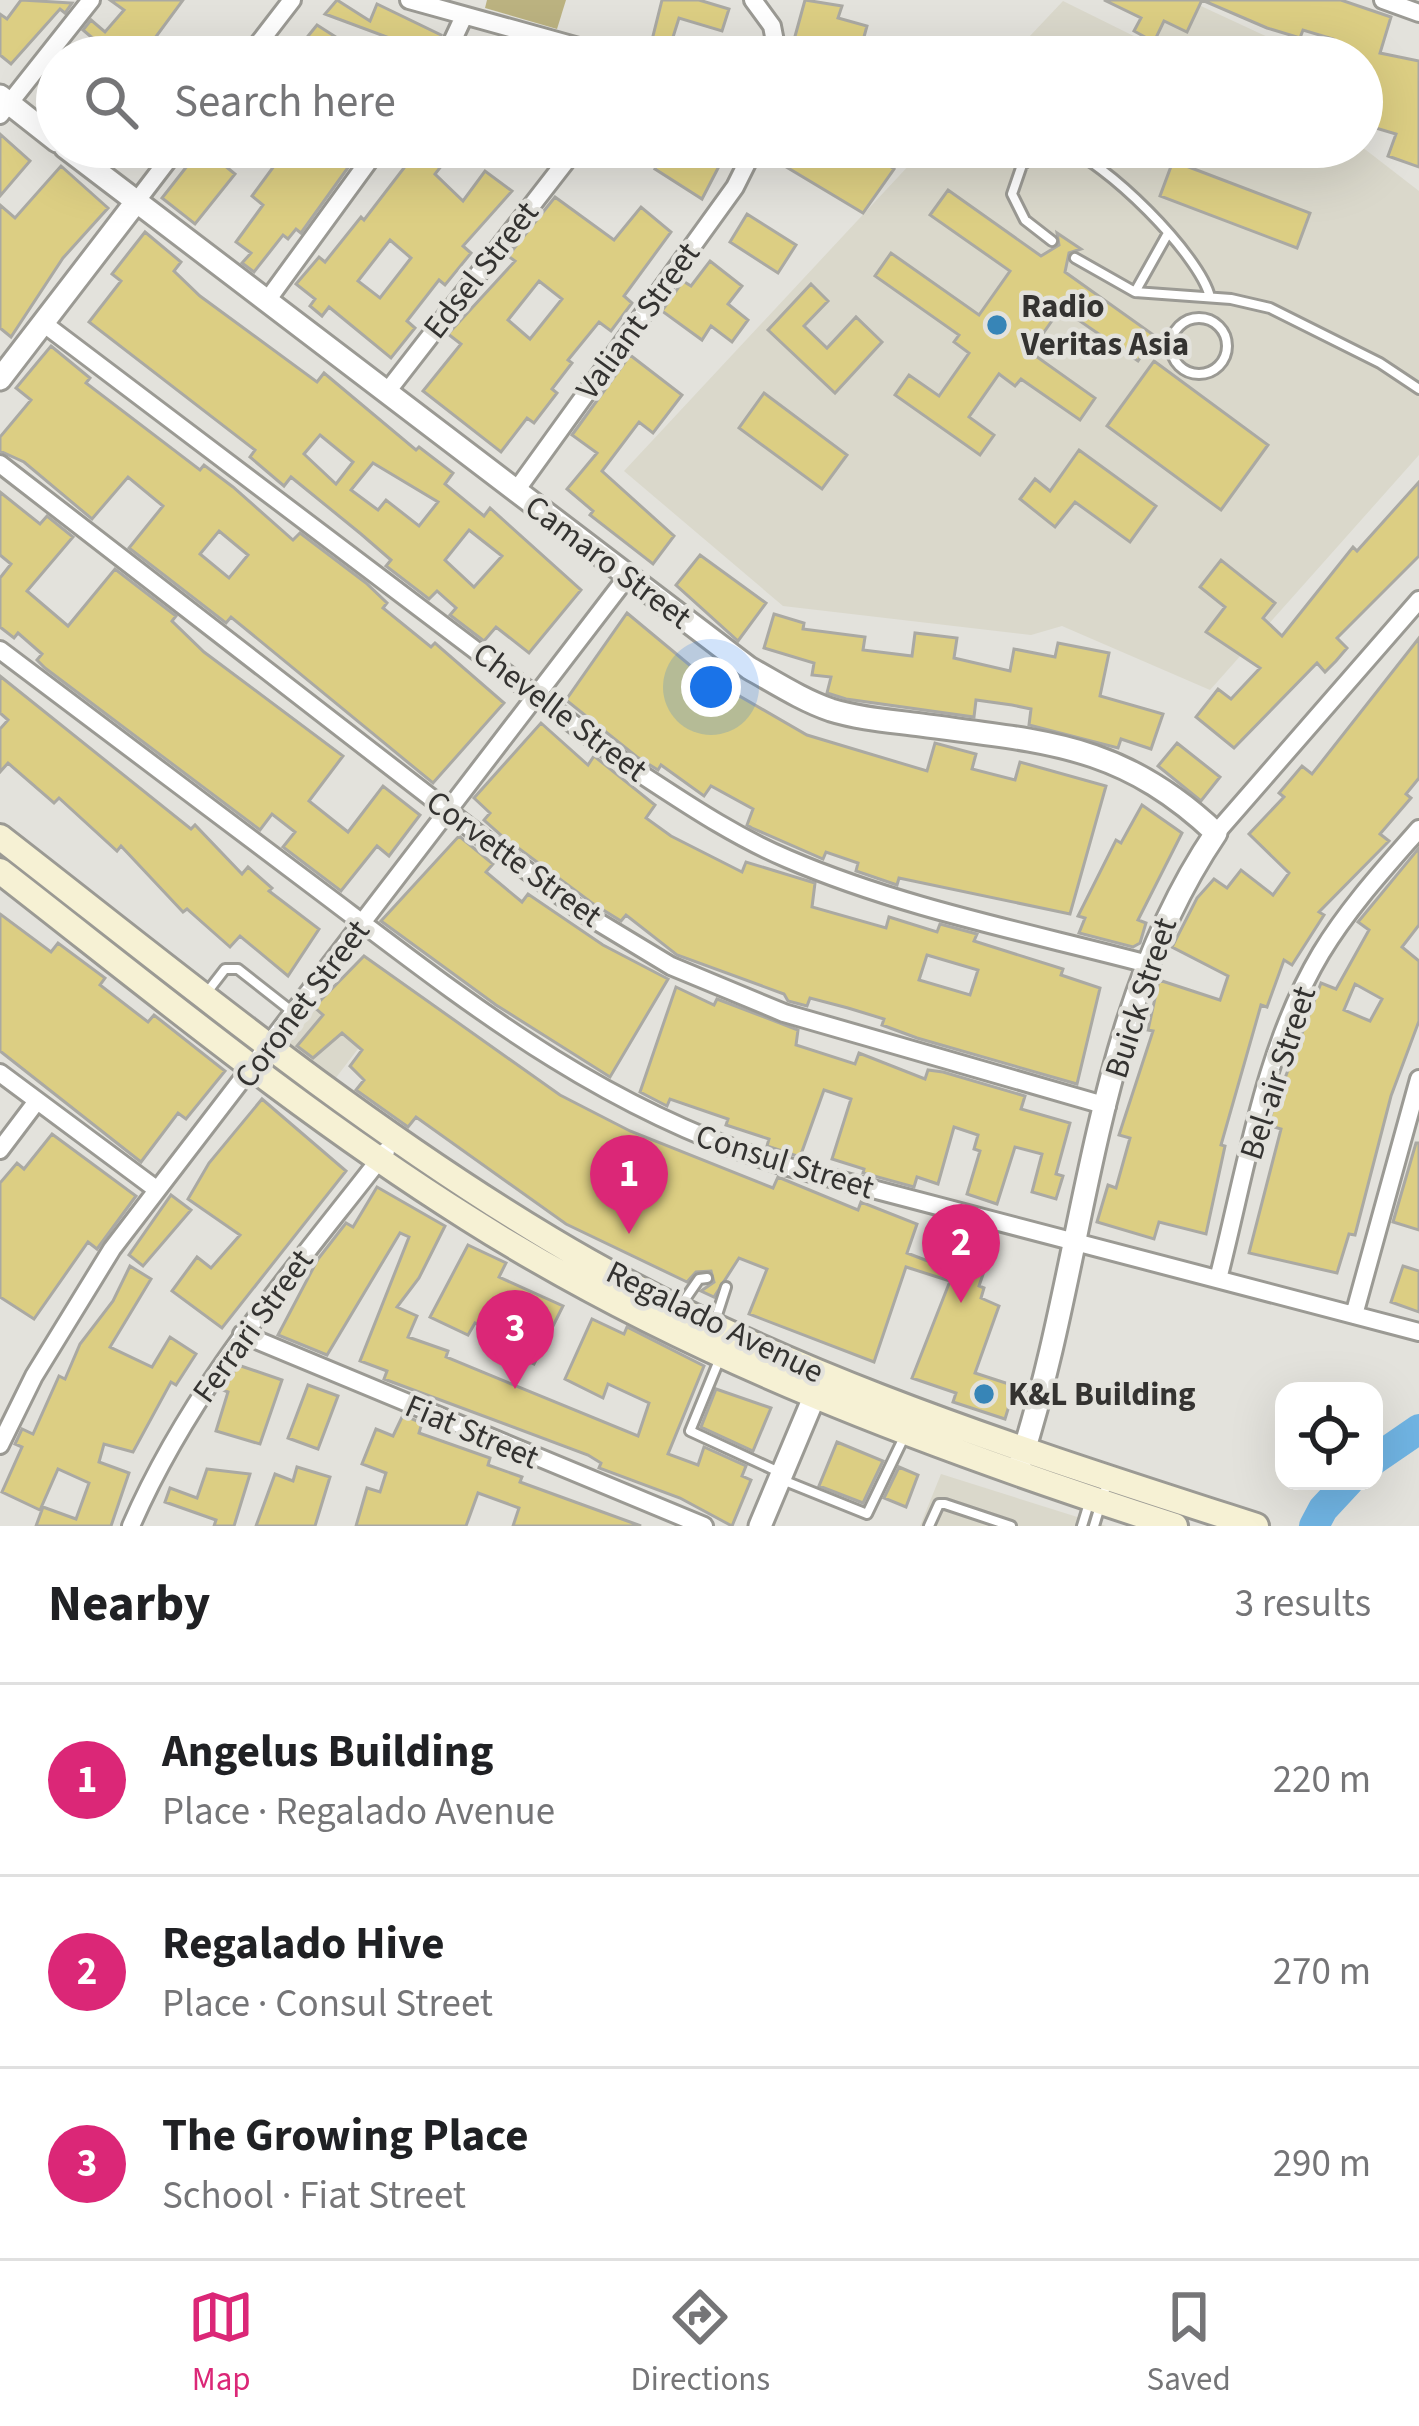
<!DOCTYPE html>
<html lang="en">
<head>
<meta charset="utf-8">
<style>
  :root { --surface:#fff; --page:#f2f2f2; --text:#202124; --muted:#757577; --line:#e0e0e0; --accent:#db2777 }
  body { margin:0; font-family:"Source Sans 3",sans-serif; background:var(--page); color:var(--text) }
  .controls { position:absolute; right:36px; bottom:36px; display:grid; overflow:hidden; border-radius:24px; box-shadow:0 12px 48px #0002 }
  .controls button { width:108px; height:108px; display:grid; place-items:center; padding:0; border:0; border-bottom:3px solid var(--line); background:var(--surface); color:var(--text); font:60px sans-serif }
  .you { position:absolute; left:711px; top:687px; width:42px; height:42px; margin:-30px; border:9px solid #fff; border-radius:50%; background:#1a73e8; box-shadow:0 0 0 18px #1a73e833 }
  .badge { display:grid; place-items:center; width:78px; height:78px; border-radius:50%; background:var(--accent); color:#fff; font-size:39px; font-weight:700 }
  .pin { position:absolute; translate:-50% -99px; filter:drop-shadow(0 3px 6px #0008) }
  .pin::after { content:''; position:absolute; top:63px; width:42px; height:36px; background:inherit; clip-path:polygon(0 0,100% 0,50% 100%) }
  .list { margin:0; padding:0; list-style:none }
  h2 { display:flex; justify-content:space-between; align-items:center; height:156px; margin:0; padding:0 48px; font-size:51px }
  h2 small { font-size:39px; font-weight:400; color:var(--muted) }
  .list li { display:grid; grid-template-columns:78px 1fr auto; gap:36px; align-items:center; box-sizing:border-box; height:192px; padding:0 48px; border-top:3px solid var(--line) }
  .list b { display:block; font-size:45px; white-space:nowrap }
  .list p { margin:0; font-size:39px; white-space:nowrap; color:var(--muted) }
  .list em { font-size:39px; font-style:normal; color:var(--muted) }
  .icon { flex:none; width:66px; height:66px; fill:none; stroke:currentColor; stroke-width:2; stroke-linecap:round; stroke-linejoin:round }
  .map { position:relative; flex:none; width:1419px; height:1526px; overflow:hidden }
  .search { position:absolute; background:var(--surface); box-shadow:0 12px 48px #0002; left:36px; right:36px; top:36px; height:132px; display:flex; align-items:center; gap:30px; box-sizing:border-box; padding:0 42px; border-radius:66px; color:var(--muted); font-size:45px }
  .sheet { height:732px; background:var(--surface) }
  nav { display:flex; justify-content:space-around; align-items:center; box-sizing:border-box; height:168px; border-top:3px solid var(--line); background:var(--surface); font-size:33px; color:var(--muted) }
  nav a { display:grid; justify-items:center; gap:6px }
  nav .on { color:var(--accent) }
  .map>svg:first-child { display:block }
  .built { fill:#dad8cb }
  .green { fill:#bbb280 }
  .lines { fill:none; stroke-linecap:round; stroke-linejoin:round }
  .river { stroke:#70b4e3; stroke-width:30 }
  .building { fill:#dcce83; stroke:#aaa9a3; stroke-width:3; fill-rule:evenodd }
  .service-casing { stroke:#9b9a94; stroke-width:14 }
  .minor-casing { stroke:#9b9a94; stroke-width:22 }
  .tertiary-casing { stroke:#9b9a94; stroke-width:27 }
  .secondary-casing { stroke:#9b9a94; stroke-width:30 }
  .service { stroke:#fff; stroke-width:8 }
  .minor { stroke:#fff; stroke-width:16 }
  .tertiary { stroke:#fff; stroke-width:21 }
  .secondary { stroke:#f6f1d4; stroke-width:24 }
  .poi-dot { fill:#3785b7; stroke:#e3e2dc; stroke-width:4.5 }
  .labels { text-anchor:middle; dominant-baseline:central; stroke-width:9; stroke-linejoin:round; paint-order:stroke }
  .street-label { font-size:33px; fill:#343331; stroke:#e3e2dc }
  .poi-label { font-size:33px; font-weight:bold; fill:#343331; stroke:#e3e2dc; text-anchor:start }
</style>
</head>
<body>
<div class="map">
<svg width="1419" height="1526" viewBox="0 0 1419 1526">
  <rect width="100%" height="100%" fill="#e3e2dc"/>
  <path class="built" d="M 1175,0 L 1188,0 L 1311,57 L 1010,57 L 1063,1 L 1154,46 Z
    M 926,147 L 1362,147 L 1419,191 L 1419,455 L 1210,690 L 1062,626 L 1031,635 L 783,606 L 624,471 Z
    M 321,1002 L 367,1037 L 335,1079 L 289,1044 Z
    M 941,1474 L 1106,1526 L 920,1526 Z"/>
  <path class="green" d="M 487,0 L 566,0 L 557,29 L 485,8 Z"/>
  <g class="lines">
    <path class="river" d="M 1374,1460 L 1419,1429
      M 1314,1526 L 1323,1509 L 1349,1481"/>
  </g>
  <path class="building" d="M 21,0 L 72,3 L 65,13 L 60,9 L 11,64 L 0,55 L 0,14 L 7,19 Z
    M 110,0 L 183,0 L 141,57 L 82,57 L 96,41 L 83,30 L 91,20 L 105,32 L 124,10 Z
    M 337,0 L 370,21 L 377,4 L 441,35 L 432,57 L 377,57 L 387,37 L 325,14 Z
    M 662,0 L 699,0 L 729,9 L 722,31 L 679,18 L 668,53 L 650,48 Z
    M 805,0 L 842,6 L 838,18 L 867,26 L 859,55 L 794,40 Z
    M 1104,0 L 1202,0 L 1187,32 L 1164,21 L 1154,42 L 1134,31 L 1141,18 Z
    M 1202,0 L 1341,0 L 1391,17 L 1380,53 L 1419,61 L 1419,167 L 1388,156 L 1396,134 L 1362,124 L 1362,57 L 1329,53 L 1333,39 L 1303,30 L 1300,38 L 1267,28 Z
    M 317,25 L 367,57 L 291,57 Z
    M 0,134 L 30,161 L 0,196 Z
    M 202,147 L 235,174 L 195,224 L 162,198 Z
    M 257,147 L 332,147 L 352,162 L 301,233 L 296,229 L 288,239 L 283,235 L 254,272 L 242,263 L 251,253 L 236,242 L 263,205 L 252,196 L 277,162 Z
    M 420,147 L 456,147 L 435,174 L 463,201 L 485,171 L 512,191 L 463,246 L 471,253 L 445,285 L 439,280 L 407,321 L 415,328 L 391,358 L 329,307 L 322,316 L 310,306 L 315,299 L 296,284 L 319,257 L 325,262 L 361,217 L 364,220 ZM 390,240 L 411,258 L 380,298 L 358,281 Z
    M 634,147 L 729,147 L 702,199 L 655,169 L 659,163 Z
    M 781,147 L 863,147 L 894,169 L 863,213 L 773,159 Z
    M 1173,161 L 1310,213 L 1297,248 L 1160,196 Z
    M 61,166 L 108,208 L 63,258 L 11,337 L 0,328 L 0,205 L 15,218 Z
    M 948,190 L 1041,256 L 1059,245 L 1057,233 L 1081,249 L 1069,253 L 1065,272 L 1155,336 L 1138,361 L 1061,308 L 1030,352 L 1095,398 L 1080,420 L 1021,379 L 1015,386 L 999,374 L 969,417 L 994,435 L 980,455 L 895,395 L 909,375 L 939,396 L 969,353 L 954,342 L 959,335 L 875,276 L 891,253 L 979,315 L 1010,271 L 930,215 Z
    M 555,197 L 614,240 L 641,207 L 671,232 L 624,296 L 632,303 L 611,331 L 599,322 L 568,360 L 572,363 L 552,389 L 557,393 L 534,423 L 527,418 L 501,452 L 423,391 L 461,344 L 448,334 L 515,261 L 508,256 ZM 539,281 L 562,299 L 530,339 L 508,320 Z
    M 747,214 L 796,245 L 778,273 L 730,242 Z
    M 145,232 L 181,262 L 174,271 L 200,296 L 317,382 L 324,373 L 416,450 L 419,447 L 453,473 L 445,484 L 484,516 L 490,508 L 581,590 L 529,653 L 496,627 L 484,641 L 450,615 L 456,608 L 437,591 L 429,599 L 386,566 L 391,560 L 361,534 L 291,477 L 284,486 L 250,457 L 255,450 L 89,322 L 121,281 L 112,274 ZM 320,435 L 353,462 L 336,484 L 304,454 ZM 373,463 L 438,502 L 419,526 L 386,500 L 378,510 L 351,490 ZM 469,530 L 502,556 L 474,587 L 445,560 Z
    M 710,261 L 742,286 L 728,304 L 748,320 L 732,342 L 711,326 L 702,340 L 662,311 L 683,281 L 691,286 Z
    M 811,284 L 828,301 L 804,326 L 827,348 L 856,317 L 882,342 L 835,393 L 768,330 Z
    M 51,346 L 90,378 L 86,383 L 200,470 L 204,465 L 233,487 L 293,540 L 300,533 L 366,583 L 387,603 L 383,608 L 431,647 L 435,643 L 504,703 L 433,783 L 231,617 L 226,623 L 129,548 L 163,506 L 128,477 L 92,519 L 24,462 L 0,451 L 0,437 L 31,400 L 16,388 ZM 219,531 L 248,555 L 229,578 L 200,554 Z
    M 630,355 L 682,395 L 653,433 L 639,422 L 602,471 L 674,536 L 653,564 L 590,515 L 593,511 L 567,489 L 597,453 L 572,435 Z
    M 1154,361 L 1268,445 L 1221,510 L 1107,426 Z
    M 764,393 L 847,455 L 822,489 L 739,428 Z
    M 1079,450 L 1156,506 L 1130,542 L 1075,502 L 1055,527 L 1020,499 L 1035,479 L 1050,491 Z
    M 1419,482 L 1419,556 L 1337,638 L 1347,648 L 1336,661 L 1325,672 L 1317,663 L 1234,748 L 1196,717 L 1218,689 L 1231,699 L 1260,668 L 1206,632 L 1225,607 L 1200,587 L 1221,560 L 1275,603 L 1263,618 L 1282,636 L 1353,547 L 1357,551 Z
    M 0,492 L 40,524 L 47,516 L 73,537 L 27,591 L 68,626 L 115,569 L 176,616 L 172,621 L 204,652 L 343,756 L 309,801 L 348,832 L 383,786 L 420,815 L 389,856 L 377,846 L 341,891 L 283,847 L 295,832 L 272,814 L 260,830 L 45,668 L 37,660 L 42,654 L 18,633 L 14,638 L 0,627 L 0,578 L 11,564 L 0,555 Z
    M 700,555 L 766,603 L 738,641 L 676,585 Z
    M 627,613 L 698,672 L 807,735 L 927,771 L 935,743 L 976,754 L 972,769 L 1015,780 L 1020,762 L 1106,786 L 1070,914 L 899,878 L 897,885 L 856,871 L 858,863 L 826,852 L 823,859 L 752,828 L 747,825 L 753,809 L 711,786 L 704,796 L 661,765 L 658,770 L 637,757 L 566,700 Z
    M 774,614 L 804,623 L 803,629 L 865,637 L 863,650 L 912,656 L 915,633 L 957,638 L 954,658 L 1010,671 L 1014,649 L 1055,657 L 1058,643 L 1109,653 L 1100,696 L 1163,714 L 1151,749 L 1121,739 L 1118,748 L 1029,725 L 1031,709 L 1012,705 L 976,700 L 974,717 L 846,699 L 827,693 L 831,677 L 812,675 L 814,663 L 764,648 Z
    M 1419,638 L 1419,778 L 1406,794 L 1411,798 L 1380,834 L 1389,841 L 1319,912 L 1324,915 L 1292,965 L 1284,960 L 1267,1007 L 1261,1005 L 1221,1145 L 1225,1146 L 1206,1234 L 1159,1222 L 1154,1239 L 1097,1222 L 1108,1185 L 1116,1188 L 1130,1138 L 1119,1135 L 1153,1031 L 1148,1030 L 1159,980 L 1220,1000 L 1228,976 L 1172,947 L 1197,898 L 1214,879 L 1227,888 L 1241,870 L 1273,895 L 1289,873 L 1249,834 L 1284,797 L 1279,793 L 1302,766 L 1312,774 Z
    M 0,676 L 191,829 L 195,825 L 242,874 L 248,867 L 272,888 L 269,891 L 319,929 L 288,976 L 240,936 L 230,947 L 187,909 L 183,912 L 121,846 L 117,851 L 59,798 L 54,803 L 8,763 L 0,772 L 0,729 L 8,720 L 0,713 Z
    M 541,723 L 588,765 L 594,756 L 655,805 L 646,818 L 671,836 L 742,872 L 746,862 L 815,883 L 812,907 L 886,928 L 889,917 L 937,932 L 940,924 L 977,934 L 974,941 L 1063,969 L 1061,975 L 1100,988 L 1077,1084 L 917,1038 L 882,1025 L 884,1019 L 848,1008 L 810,998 L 807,1006 L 788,1001 L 784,994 L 677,955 L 626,915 L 621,921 L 592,903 L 502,836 L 484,820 L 490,813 L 474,798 ZM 927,955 L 978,970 L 970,995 L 919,980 Z
    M 1177,743 L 1220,777 L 1201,801 L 1158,766 Z
    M 1142,805 L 1182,833 L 1138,920 L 1146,923 L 1140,943 L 1133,947 L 1079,933 L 1085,918 L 1078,916 L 1116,840 L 1121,843 Z
    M 459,836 L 493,864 L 486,872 L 522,902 L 528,894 L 603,945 L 668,979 L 610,1077 L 496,1005 L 381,921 Z
    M 1419,848 L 1419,925 L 1402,947 L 1419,961 L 1419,1021 L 1391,1096 L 1355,1235 L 1349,1234 L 1337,1273 L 1249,1253 L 1281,1129 L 1268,1125 L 1271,1115 L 1321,983 L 1336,989 L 1369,930 L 1358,922 ZM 1355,984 L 1382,999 L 1370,1021 L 1344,1010 Z
    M 0,914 L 51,952 L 58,943 L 105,978 L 100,985 L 148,1022 L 154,1015 L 225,1071 L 186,1119 L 178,1113 L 141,1162 L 0,1051 Z
    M 364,956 L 560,1095 L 630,1131 L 773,1188 L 778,1177 L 858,1210 L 861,1202 L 917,1224 L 907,1253 L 933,1263 L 943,1233 L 992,1248 L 979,1286 L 984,1288 L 981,1298 L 999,1306 L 975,1373 L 1015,1386 L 1005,1419 L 953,1402 L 956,1393 L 912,1378 L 950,1281 L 906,1267 L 874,1362 L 749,1314 L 767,1269 L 739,1258 L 714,1297 L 701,1291 L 714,1282 L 711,1271 L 696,1272 L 687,1282 L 566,1224 L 416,1117 L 408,1127 L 356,1090 L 364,1080 L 350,1066 L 362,1050 L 342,1033 L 313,1058 L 297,1046 L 323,1015 L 314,1007 Z
    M 676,987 L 714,1005 L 717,999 L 798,1030 L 796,1045 L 855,1064 L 859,1053 L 925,1079 L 928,1070 L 943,1072 L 1025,1096 L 1021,1109 L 1070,1123 L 1056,1174 L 1063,1176 L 1056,1199 L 1032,1192 L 1042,1154 L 1015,1147 L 997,1204 L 967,1194 L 980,1151 L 974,1149 L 978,1135 L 954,1127 L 938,1184 L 917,1177 L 914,1187 L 863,1173 L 864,1169 L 832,1159 L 851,1099 L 824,1090 L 800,1157 L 767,1146 L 769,1139 L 726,1125 L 728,1119 L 670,1099 L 667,1106 L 640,1092 Z
    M 262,1099 L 346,1171 L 222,1328 L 172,1291 L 197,1257 L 211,1268 L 240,1235 L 188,1199 L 209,1163 Z
    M 52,1134 L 136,1196 L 97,1249 L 88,1242 L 34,1319 L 0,1297 L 0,1183 L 17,1163 L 24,1169 Z
    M 1416,1143 L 1419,1143 L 1419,1230 L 1393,1222 Z
    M 377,1187 L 445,1226 L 419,1278 L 397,1307 L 417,1316 L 408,1337 L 448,1351 L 446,1357 L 638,1436 L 649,1403 L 608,1384 L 603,1398 L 565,1379 L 592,1319 L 624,1334 L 627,1327 L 704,1366 L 668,1454 L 698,1465 L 704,1447 L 746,1466 L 742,1476 L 751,1480 L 732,1526 L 680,1498 L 599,1468 L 601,1463 L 588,1455 L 384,1379 L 387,1371 L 360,1361 L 409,1237 L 400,1233 L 327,1355 L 278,1335 L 318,1259 L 346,1223 L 353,1227 Z
    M 171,1195 L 191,1210 L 143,1266 L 129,1255 Z
    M 468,1245 L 506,1263 L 499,1277 L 563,1306 L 534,1364 L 504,1350 L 509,1341 L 475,1323 L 468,1335 L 430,1317 Z
    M 130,1266 L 151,1279 L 110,1347 L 152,1367 L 170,1337 L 196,1354 L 176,1385 L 171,1382 L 133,1452 L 104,1444 L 99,1462 L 129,1473 L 111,1526 L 36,1526 L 43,1507 L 76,1519 L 89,1483 L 58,1469 L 40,1510 L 2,1492 L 22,1447 L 15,1444 L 22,1429 L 33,1434 L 59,1376 L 65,1379 L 80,1344 L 113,1301 Z
    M 1403,1266 L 1419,1271 L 1419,1312 L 1391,1302 Z
    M 238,1365 L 282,1380 L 260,1444 L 216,1431 L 228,1392 L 223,1390 Z
    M 308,1385 L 338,1396 L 318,1449 L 288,1438 Z
    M 716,1389 L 771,1408 L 753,1451 L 701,1427 Z
    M 403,1415 L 422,1423 L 419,1433 L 490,1458 L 488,1465 L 522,1477 L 520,1482 L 641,1526 L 513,1526 L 519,1508 L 478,1493 L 466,1526 L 356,1526 L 367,1488 L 380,1492 L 386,1473 L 362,1464 L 376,1429 L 393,1436 Z
    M 837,1442 L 883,1461 L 863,1503 L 819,1486 Z
    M 297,1467 L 330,1477 L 315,1526 L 256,1526 L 275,1474 L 293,1481 Z
    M 899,1467 L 918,1475 L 906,1507 L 884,1498 Z
    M 207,1469 L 250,1474 L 234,1526 L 214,1526 L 216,1520 L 165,1502 L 170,1488 L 197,1498 Z"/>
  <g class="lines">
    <defs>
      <path id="service" d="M 1046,147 L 1022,165 L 1012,194 L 1025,220 L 1052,241
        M 1062,147 C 1104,159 1200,255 1210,297
        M 1075,258 L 1135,292 L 1231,299 L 1270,308 L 1380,363 L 1419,389
        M 1135,292 L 1167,235
        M1171 346a28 28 0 1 1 56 0a28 28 0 1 1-56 0Z
        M 208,991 L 225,969 L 238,969 L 294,1013
        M 681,1305 L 699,1279 L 707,1278
        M 715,1321 L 726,1287
        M 720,1358 L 690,1431 L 779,1472
        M 785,1481 L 867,1514 L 905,1435
        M 929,1526 L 939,1504 L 945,1504 L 1011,1526
        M 1082,1526 L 1090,1500
        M 1094,1526 L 1108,1480"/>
      <path id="minor" d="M 409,0 L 615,57
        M 753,0 L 772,26 L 778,57
        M 1383,0 L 1419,13
        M 248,57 L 292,0
        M 445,57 L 464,16
        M 0,115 L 91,0
        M 136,202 L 178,147
        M 266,302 L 379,147
        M 43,323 L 630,767 C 681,800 731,835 788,859 C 902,908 1027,932 1148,964
        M 386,393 L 577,147
        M 0,464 L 483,838 L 585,914 L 671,966 L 784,1013 L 1107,1106
        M 515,492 L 735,187 L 755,147
        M 0,650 C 109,732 219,815 328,897 C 476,1009 601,1108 781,1165 L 1419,1332
        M 1216,833 L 1419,600
        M 0,1073 L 156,1189
        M 0,1150 L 37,1101
        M 1218,1279 C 1246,1171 1263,1050 1321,953 C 1349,907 1384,869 1419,829
        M 1354,1315 L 1419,1079
        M 242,1334 L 704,1526
        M 0,1445 L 34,1376 L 112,1249 L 627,577
        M 131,1526 C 192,1385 293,1271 386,1151"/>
      <path id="tertiary" d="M 0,96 L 57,141
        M 65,147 L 749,668 C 776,683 802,700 831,710 C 860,719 891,721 921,725 C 1045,742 1121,743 1216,833 C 1091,1017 1088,1253 1021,1460
        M 0,379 L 136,202
        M 760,1526 L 820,1383"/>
      <path id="secondary" d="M 0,837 C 179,976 355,1122 550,1239 C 769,1371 1015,1448 1256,1526
        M 0,871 C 153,990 304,1115 468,1218 C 687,1357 930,1447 1175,1526"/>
    </defs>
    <use href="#service" class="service-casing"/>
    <use href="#minor" class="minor-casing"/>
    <use href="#tertiary" class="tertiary-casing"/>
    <use href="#secondary" class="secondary-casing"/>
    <use href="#service" class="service"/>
    <use href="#minor" class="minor"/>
    <use href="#tertiary" class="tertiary"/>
    <use href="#secondary" class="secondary"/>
  </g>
  <g class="poi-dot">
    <circle cx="997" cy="325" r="12"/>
    <circle cx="984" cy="1394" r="12"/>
  </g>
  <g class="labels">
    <g class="street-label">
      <text transform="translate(481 270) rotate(-52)">Edsel Street</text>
      <text transform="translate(638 321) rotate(-54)">Valiant Street</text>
      <text transform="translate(608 562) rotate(37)">Camaro Street</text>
      <text transform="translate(560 712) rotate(37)">Chevelle Street</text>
      <text transform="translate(514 859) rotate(36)">Corvette Street</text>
      <text transform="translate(1141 998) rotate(-72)">Buick Street</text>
      <text transform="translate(302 1004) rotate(-53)">Coronet Street</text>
      <text transform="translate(1278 1073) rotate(-72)">Bel-air Street</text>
      <text transform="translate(785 1162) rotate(17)">Consul Street</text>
      <text transform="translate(715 1322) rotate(26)">Regalado Avenue</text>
      <text transform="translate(253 1326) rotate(-54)">Ferrari Street</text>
      <text transform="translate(472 1432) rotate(23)">Fiat Street</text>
    </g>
    <g class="poi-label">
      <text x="1021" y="306">Radio<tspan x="1021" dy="38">Veritas Asia</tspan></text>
      <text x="1008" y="1394">K&amp;L Building</text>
    </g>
  </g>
</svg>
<div class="controls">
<button><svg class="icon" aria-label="locate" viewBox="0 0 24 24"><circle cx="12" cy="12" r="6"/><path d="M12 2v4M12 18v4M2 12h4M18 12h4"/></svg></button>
</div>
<div class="you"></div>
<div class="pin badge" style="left:629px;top:1234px">1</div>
<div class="pin badge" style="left:961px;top:1303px">2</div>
<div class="pin badge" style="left:515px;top:1389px">3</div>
<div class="search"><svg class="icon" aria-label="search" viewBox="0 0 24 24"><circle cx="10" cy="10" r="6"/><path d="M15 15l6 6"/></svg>Search here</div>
</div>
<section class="sheet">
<h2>Nearby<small>3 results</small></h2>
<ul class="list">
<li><span class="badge">1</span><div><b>Angelus Building</b><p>Place · Regalado Avenue</p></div><em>220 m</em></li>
<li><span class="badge">2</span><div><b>Regalado Hive</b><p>Place · Consul Street</p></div><em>270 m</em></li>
<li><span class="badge">3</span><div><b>The Growing Place</b><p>School · Fiat Street</p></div><em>290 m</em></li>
</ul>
</section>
<nav>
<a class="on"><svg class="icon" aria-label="map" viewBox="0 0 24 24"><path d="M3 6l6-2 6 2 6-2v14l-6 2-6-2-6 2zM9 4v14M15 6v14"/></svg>Map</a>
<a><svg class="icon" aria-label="directions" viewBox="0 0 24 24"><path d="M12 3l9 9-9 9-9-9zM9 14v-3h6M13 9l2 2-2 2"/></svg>Directions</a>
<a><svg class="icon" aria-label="saved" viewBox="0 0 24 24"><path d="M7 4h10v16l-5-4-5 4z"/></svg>Saved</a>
</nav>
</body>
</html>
